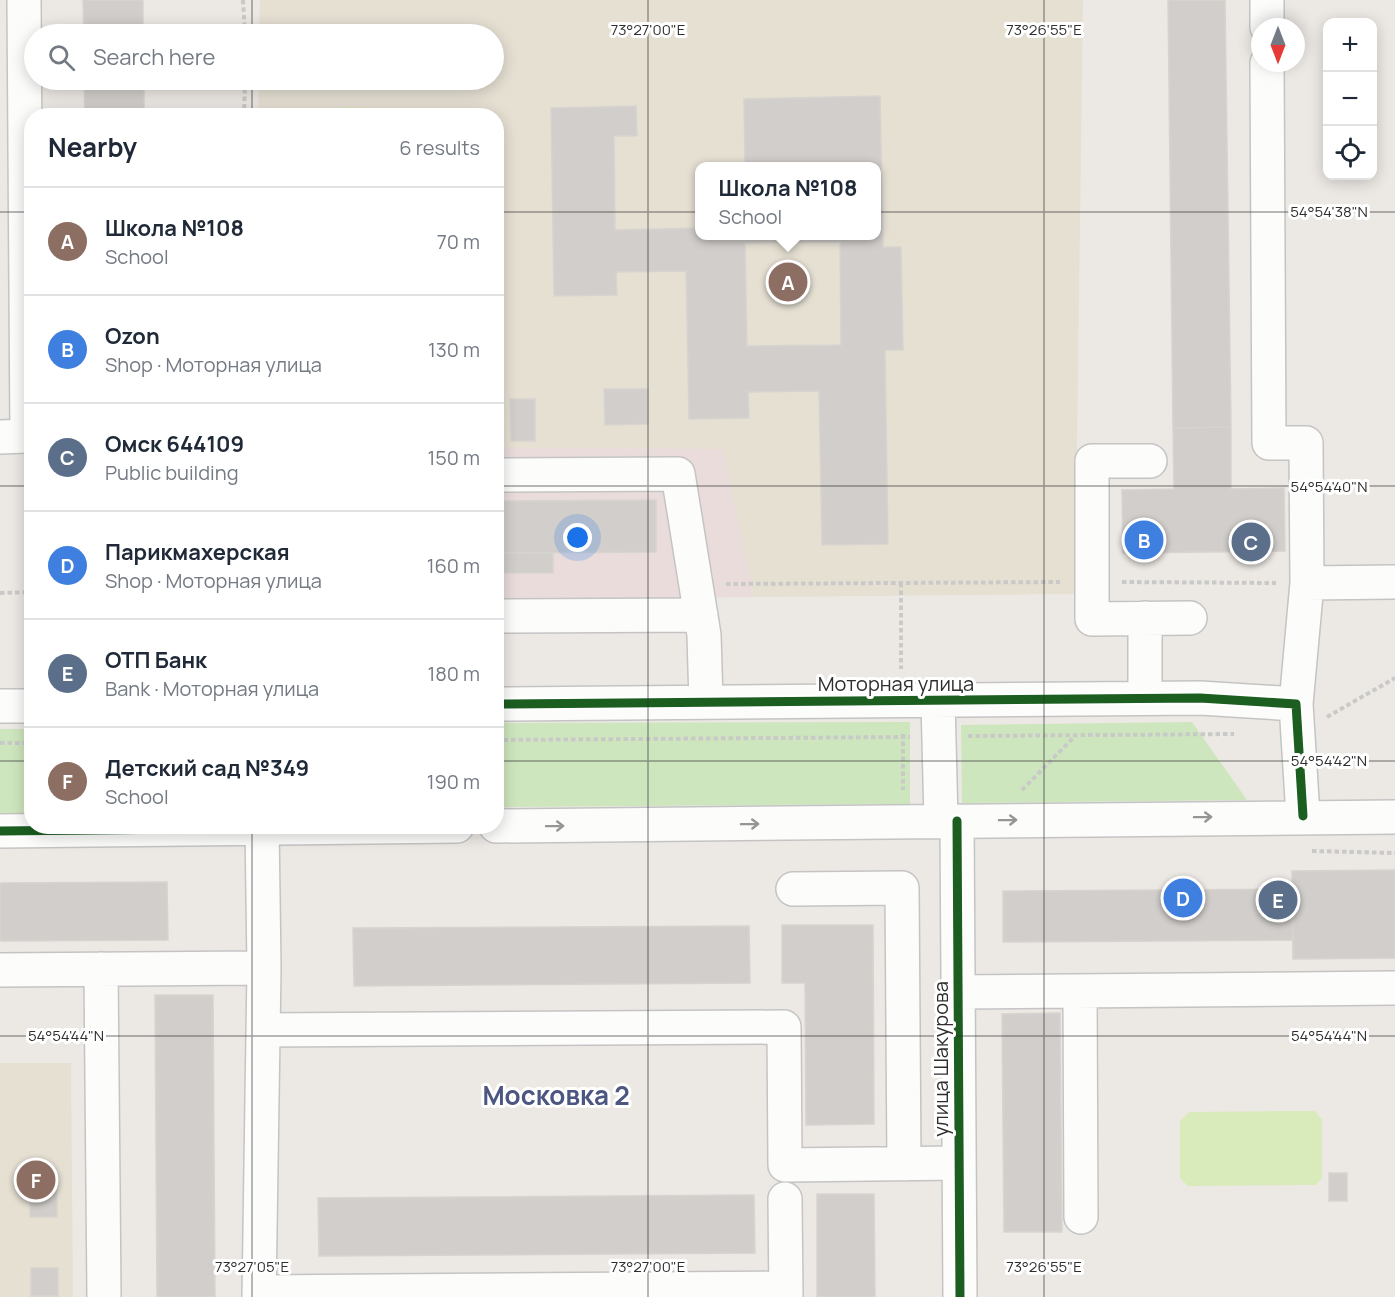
<!DOCTYPE html>
<html lang="en">
<head>
<meta charset="utf-8">
<style>
  :root { --surface:#fff; --page:#f2f2f3; --text:#1f2937; --muted:#747a83; --line:#e0e1e3; --accent:#111827 }
  body { margin:0; font-family:Manrope,sans-serif; background:var(--page); color:var(--text) }
  .controls { position:absolute; right:18px; top:18px; display:grid; overflow:hidden; border-radius:12px; box-shadow:0 3px 15px #0003 }
  .controls button { width:54px; height:54px; display:grid; place-items:center; padding:0; border:0; border-bottom:2px solid var(--line); background:var(--surface); color:var(--text); font:30px sans-serif }
  .compass { position:absolute; left:1251px; top:18px; width:54px; height:54px; border-radius:50%; background:var(--surface); box-shadow:0 3px 15px #0003; rotate:180deg }
  .you { position:absolute; left:578px; top:538px; width:21px; height:21px; margin:-15px; border:4px solid #fff; border-radius:50%; background:#1a73e8; box-shadow:0 0 0 9px #1a73e833 }
  .badge { display:grid; place-items:center; width:39px; height:39px; border-radius:50%; background:var(--accent); color:#fff; font-size:20px; font-weight:700 }
  .pin { position:absolute; translate:-50% -50%; border:3px solid #fff; box-shadow:0 2px 6px #0006 }
  .popup { position:absolute; left:695px; top:162px; width:186px; height:78px; box-sizing:border-box; display:grid; place-content:center; border-radius:12px; background:var(--surface); filter:drop-shadow(0 2px 4px #0005); font-size:20px; white-space:nowrap; color:var(--muted) }
  .popup b { font-size:22px; color:var(--text) }
  .popup::after { content:''; position:absolute; left:50%; top:100%; margin-left:-12px; border:12px solid transparent; border-top-color:var(--surface) }
  .list { margin:0; padding:0; list-style:none }
  h2 { display:flex; justify-content:space-between; align-items:center; height:78px; margin:0; padding:0 24px; font-size:26px }
  h2 small { font-size:20px; font-weight:400; color:var(--muted) }
  .list li { display:grid; grid-template-columns:39px 1fr auto; gap:18px; align-items:center; box-sizing:border-box; height:108px; padding:0 24px; border-top:2px solid var(--line) }
  .list b { display:block; font-size:22px; white-space:nowrap }
  .list p { margin:0; font-size:20px; white-space:nowrap; color:var(--muted) }
  .list em { font-size:20px; font-style:normal; color:var(--muted) }
  .icon { flex:none; width:33px; height:33px; fill:none; stroke:currentColor; stroke-width:2; stroke-linecap:round; stroke-linejoin:round }
  .map { position:relative; flex:none; width:1395px; height:1297px; overflow:hidden }
  .search { position:absolute; background:var(--surface); box-shadow:0 3px 15px #0003; left:24px; top:24px; width:480px; height:66px; display:flex; align-items:center; gap:15px; box-sizing:border-box; padding:0 21px; border-radius:33px; color:var(--muted); font-size:22px }
  .panel { position:absolute; background:var(--surface); box-shadow:0 3px 15px #0003; left:24px; top:108px; width:480px; height:726px; border-radius:24px }
  .map>svg:first-child { display:block }
  .education { fill:#e6e0d3; fill-rule:evenodd }
  .medical { fill:#e9dcdb }
  .green { fill:#cee6be }
  .pitch { fill:#d9eabb }
  .building { fill:#d1cecb; stroke:#d7d4d0; stroke-width:1.5; fill-rule:evenodd }
  .lines { fill:none; stroke-linecap:round; stroke-linejoin:round }
  .minor-casing { stroke:#c5c4c5; stroke-width:36 }
  .path { stroke:#c9c9c8; stroke-width:4; stroke-dasharray:4.5 3; stroke-linecap:butt }
  .minor { stroke:#fcfcfb; stroke-width:33 }
  .cycleway-casing { stroke:#fff; stroke-width:13 }
  .cycleway { stroke:#1b5e20; stroke-width:9 }
  .oneway { stroke:#959594 }
  .ticks { fill:none; stroke:#2e2e2e; stroke-width:1.5; stroke-opacity:0.45 }
  .labels { text-anchor:middle; dominant-baseline:central; stroke-width:6; stroke-linejoin:round; paint-order:stroke }
  .street-label { font-size:20px; fill:#2e2e2e; stroke:#fff }
  .district-label { font-size:26px; font-weight:bold; fill:#4d5680; stroke:#fff }
  .ticks-label { font-size:15px; text-anchor:middle; fill:#2e2e2e; stroke:#fff; stroke-width:6; stroke-linejoin:round; paint-order:stroke }
</style>
</head>
<body>
<div class="map">
<svg width="1395" height="1297" viewBox="0 0 1395 1297">
  <rect width="100%" height="100%" fill="#ece8e4"/>
  <path class="education" d="M 260,0 L 1083,0 L 1075,594 L 754,597 L 723,449 L 497,448 L 496,116 L 258,116 L 259,80 L 494,80 L 494,34 L 259,34 ZM 700,166 L 876,166 L 876,236 L 700,236 Z
    M 0,1063 L 71,1063 L 73,1297 L 0,1297 Z"/>
  <path class="medical" d="M 496,448 L 723,449 L 754,597 L 497,601 Z"/>
  <path class="green" d="M 910,722 L 910,804 L 497,807 L 497,723 Z
    M 1192,722 L 1247,800 L 962,803 L 961,725 Z
    M 0,729 L 31,729 L 31,824 L 0,824 Z"/>
  <path class="pitch" d="M 343,107 L 405,109 L 412,115 L 333,115 Z
    M 1315,1111 L 1322,1120 L 1322,1178 L 1316,1185 L 1188,1186 L 1180,1178 L 1180,1121 L 1189,1112 Z"/>
  <path class="building" d="M 83,0 L 143,0 L 143,34 L 84,34 Z
    M 1168,0 L 1225,0 L 1231,427 L 1173,428 Z
    M 84,80 L 144,80 L 144,116 L 85,116 Z
    M 880,96 L 883,247 L 901,247 L 903,350 L 885,350 L 888,544 L 822,545 L 819,391 L 748,392 L 749,418 L 689,419 L 686,271 L 616,272 L 617,295 L 554,296 L 551,108 L 636,106 L 637,136 L 614,136 L 615,230 L 700,228 L 700,236 L 876,236 L 876,166 L 745,166 L 744,99 ZM 840,242 L 841,345 L 747,346 L 745,243 Z
    M 604,389 L 648,389 L 648,424 L 605,425 Z
    M 510,399 L 535,399 L 535,441 L 511,441 Z
    M 1231,427 L 1231,489 L 1284,488 L 1285,551 L 1123,553 L 1122,490 L 1174,489 L 1173,428 Z
    M 656,500 L 656,552 L 496,553 L 496,501 Z
    M 496,553 L 553,553 L 553,573 L 496,573 Z
    M 1395,870 L 1395,958 L 1293,959 L 1292,871 Z
    M 167,882 L 168,940 L 0,941 L 0,883 Z
    M 1292,889 L 1293,940 L 1003,942 L 1003,891 Z
    M 782,925 L 873,925 L 874,1124 L 806,1125 L 805,983 L 782,983 Z
    M 749,926 L 750,983 L 354,986 L 353,928 Z
    M 155,995 L 213,995 L 215,1297 L 157,1297 Z
    M 1060,1013 L 1062,1232 L 1004,1232 L 1002,1014 Z
    M 1329,1173 L 1347,1173 L 1347,1201 L 1329,1201 Z
    M 30,1189 L 57,1189 L 57,1217 L 30,1217 Z
    M 817,1194 L 874,1194 L 875,1297 L 817,1297 Z
    M 754,1195 L 755,1253 L 319,1256 L 318,1198 Z
    M 31,1268 L 58,1268 L 58,1296 L 31,1296 Z"/>
  <g class="lines">
    <defs>
      <path id="minor" d="M 1267,0 L 1267,27
        M 1267,63 L 1269,443 L 1306,443 L 1307,583 L 1296,704 L 1303,816
        M 0,437 L 27,436 L 24,0
        M 1150,461 L 1092,461 L 1092,619 L 1190,618
        M 496,475 L 678,474 L 704,635 L 706,702
        M 1307,583 L 1395,582
        M 496,616 L 701,615
        M 1145,618 L 1145,698
        M 938,700 L 941,821
        M 496,704 L 1200,698 L 1296,704
        M 0,706 L 32,706
        M 957,821 L 960,1297
        M 496,826 L 1395,817
        M 0,831 L 457,826
        M 793,889 L 902,888 L 904,1164
        M 101,969 L 104,1297
        M 0,970 L 264,968
        M 1080,991 L 1081,1217
        M 958,992 L 1395,988
        M 263,1030 L 784,1027 L 785,1165 L 959,1163
        M 785,1199 L 786,1297
        M 259,1292 L 786,1288
        M 259,1297 L 264,968 L 262,826"/>
    </defs>
    <use href="#minor" class="minor-casing"/>
    <path class="path" d="M 243,0 L 245,34
      M 244,116 L 245,80
      M 1122,582 L 1276,583
      M 901,583 L 901,669
      M 726,584 L 1060,582
      M 0,593 L 32,592
      M 1327,717 L 1395,678
      M 903,734 L 903,790
      M 968,736 L 1234,734
      M 496,740 L 910,737
      M 0,743 L 32,743
      M 1022,790 L 1076,735
      M 1312,851 L 1395,853"/>
    <use href="#minor" class="minor"/>
    <defs>
      <path id="cycleway" d="M 496,704 L 1200,698 L 1296,704 L 1303,816
        M 957,821 L 960,1297
        M 0,831 L 457,826"/>
    </defs>
    <use href="#cycleway" class="cycleway-casing"/>
    <use href="#cycleway" class="cycleway"/>
  </g>
  <defs><path id="oneway-shaft" d="M-6 0H5M1.5-3L5.5 0L1.5 3" fill="none" stroke-width="1.6" stroke-linecap="round" stroke-linejoin="round" transform="scale(1.5)"/></defs>
  <g class="oneway">
    <use href="#oneway-shaft" transform="translate(1203 817) rotate(-1)"/>
    <use href="#oneway-shaft" transform="translate(1008 820) rotate(-1)"/>
    <use href="#oneway-shaft" transform="translate(750 824) rotate(-1)"/>
    <use href="#oneway-shaft" transform="translate(555 826) rotate(-1)"/>
  </g>
  <path class="ticks" d="M 252,0 L 252,34M 648,0 L 648,1297M 1044,0 L 1044,1297M 252,80 L 252,116M 0,212 L 32,212M 496,212 L 1395,212M 0,486 L 32,486M 496,486 L 1395,486M 0,761 L 32,761M 496,761 L 1395,761M 252,826 L 252,1297M 0,1036 L 1395,1036"/>
  <g class="labels">
    <g class="street-label">
      <text x="896" y="683">Моторная улица</text>
      <text transform="translate(940 1059) rotate(-90)">улица Шакурова</text>
    </g>
    <g class="district-label">
      <text x="556" y="1095">Московка 2</text>
    </g>
  </g>
  <g class="ticks-label">
    <text x="648" y="35">73°27'00"E</text>
    <text x="1044" y="35">73°26'55"E</text>
    <text x="1329" y="217">54°54'38"N</text>
    <text x="1329" y="492">54°54'40"N</text>
    <text x="1329" y="766">54°54'42"N</text>
    <text x="1329" y="1041">54°54'44"N</text>
    <text x="66" y="1041">54°54'44"N</text>
    <text x="252" y="1272">73°27'05"E</text>
    <text x="648" y="1272">73°27'00"E</text>
    <text x="1044" y="1272">73°26'55"E</text>
  </g>
</svg>
<div class="controls">
<button>+</button>
<button>−</button>
<button><svg class="icon" aria-label="locate" viewBox="0 0 24 24"><circle cx="12" cy="12" r="6"/><path d="M12 2v4M12 18v4M2 12h4M18 12h4"/></svg></button>
</div>
<svg class="compass" viewBox="-18 -18 36 36"><path d="M0-13l5 13h-10z" fill="#e53935"/><path d="M0 13l5-13h-10z" fill="#747a83"/></svg>
<div class="you"></div>
<div class="pin badge" style="left:788px;top:282px;background:#8d6e63">A</div>
<div class="popup"><b>Школа №108</b>School</div>
<div class="pin badge" style="left:1144px;top:540px;background:#3f7fe0">B</div>
<div class="pin badge" style="left:1251px;top:542px;background:#5c6f8a">C</div>
<div class="pin badge" style="left:1183px;top:898px;background:#3f7fe0">D</div>
<div class="pin badge" style="left:1278px;top:900px;background:#5c6f8a">E</div>
<div class="pin badge" style="left:36px;top:1180px;background:#8d6e63">F</div>
<div class="search"><svg class="icon" aria-label="search" viewBox="0 0 24 24"><circle cx="10" cy="10" r="6"/><path d="M15 15l6 6"/></svg>Search here</div>
<section class="panel">
<h2>Nearby<small>6 results</small></h2>
<ul class="list">
<li><span class="badge" style="background:#8d6e63">A</span><div><b>Школа №108</b><p>School</p></div><em>70 m</em></li>
<li><span class="badge" style="background:#3f7fe0">B</span><div><b>Ozon</b><p>Shop · Моторная улица</p></div><em>130 m</em></li>
<li><span class="badge" style="background:#5c6f8a">C</span><div><b>Омск 644109</b><p>Public building</p></div><em>150 m</em></li>
<li><span class="badge" style="background:#3f7fe0">D</span><div><b>Парикмахерская</b><p>Shop · Моторная улица</p></div><em>160 m</em></li>
<li><span class="badge" style="background:#5c6f8a">E</span><div><b>ОТП Банк</b><p>Bank · Моторная улица</p></div><em>180 m</em></li>
<li><span class="badge" style="background:#8d6e63">F</span><div><b>Детский сад №349</b><p>School</p></div><em>190 m</em></li>
</ul>
</section>
</div>
</body>
</html>
